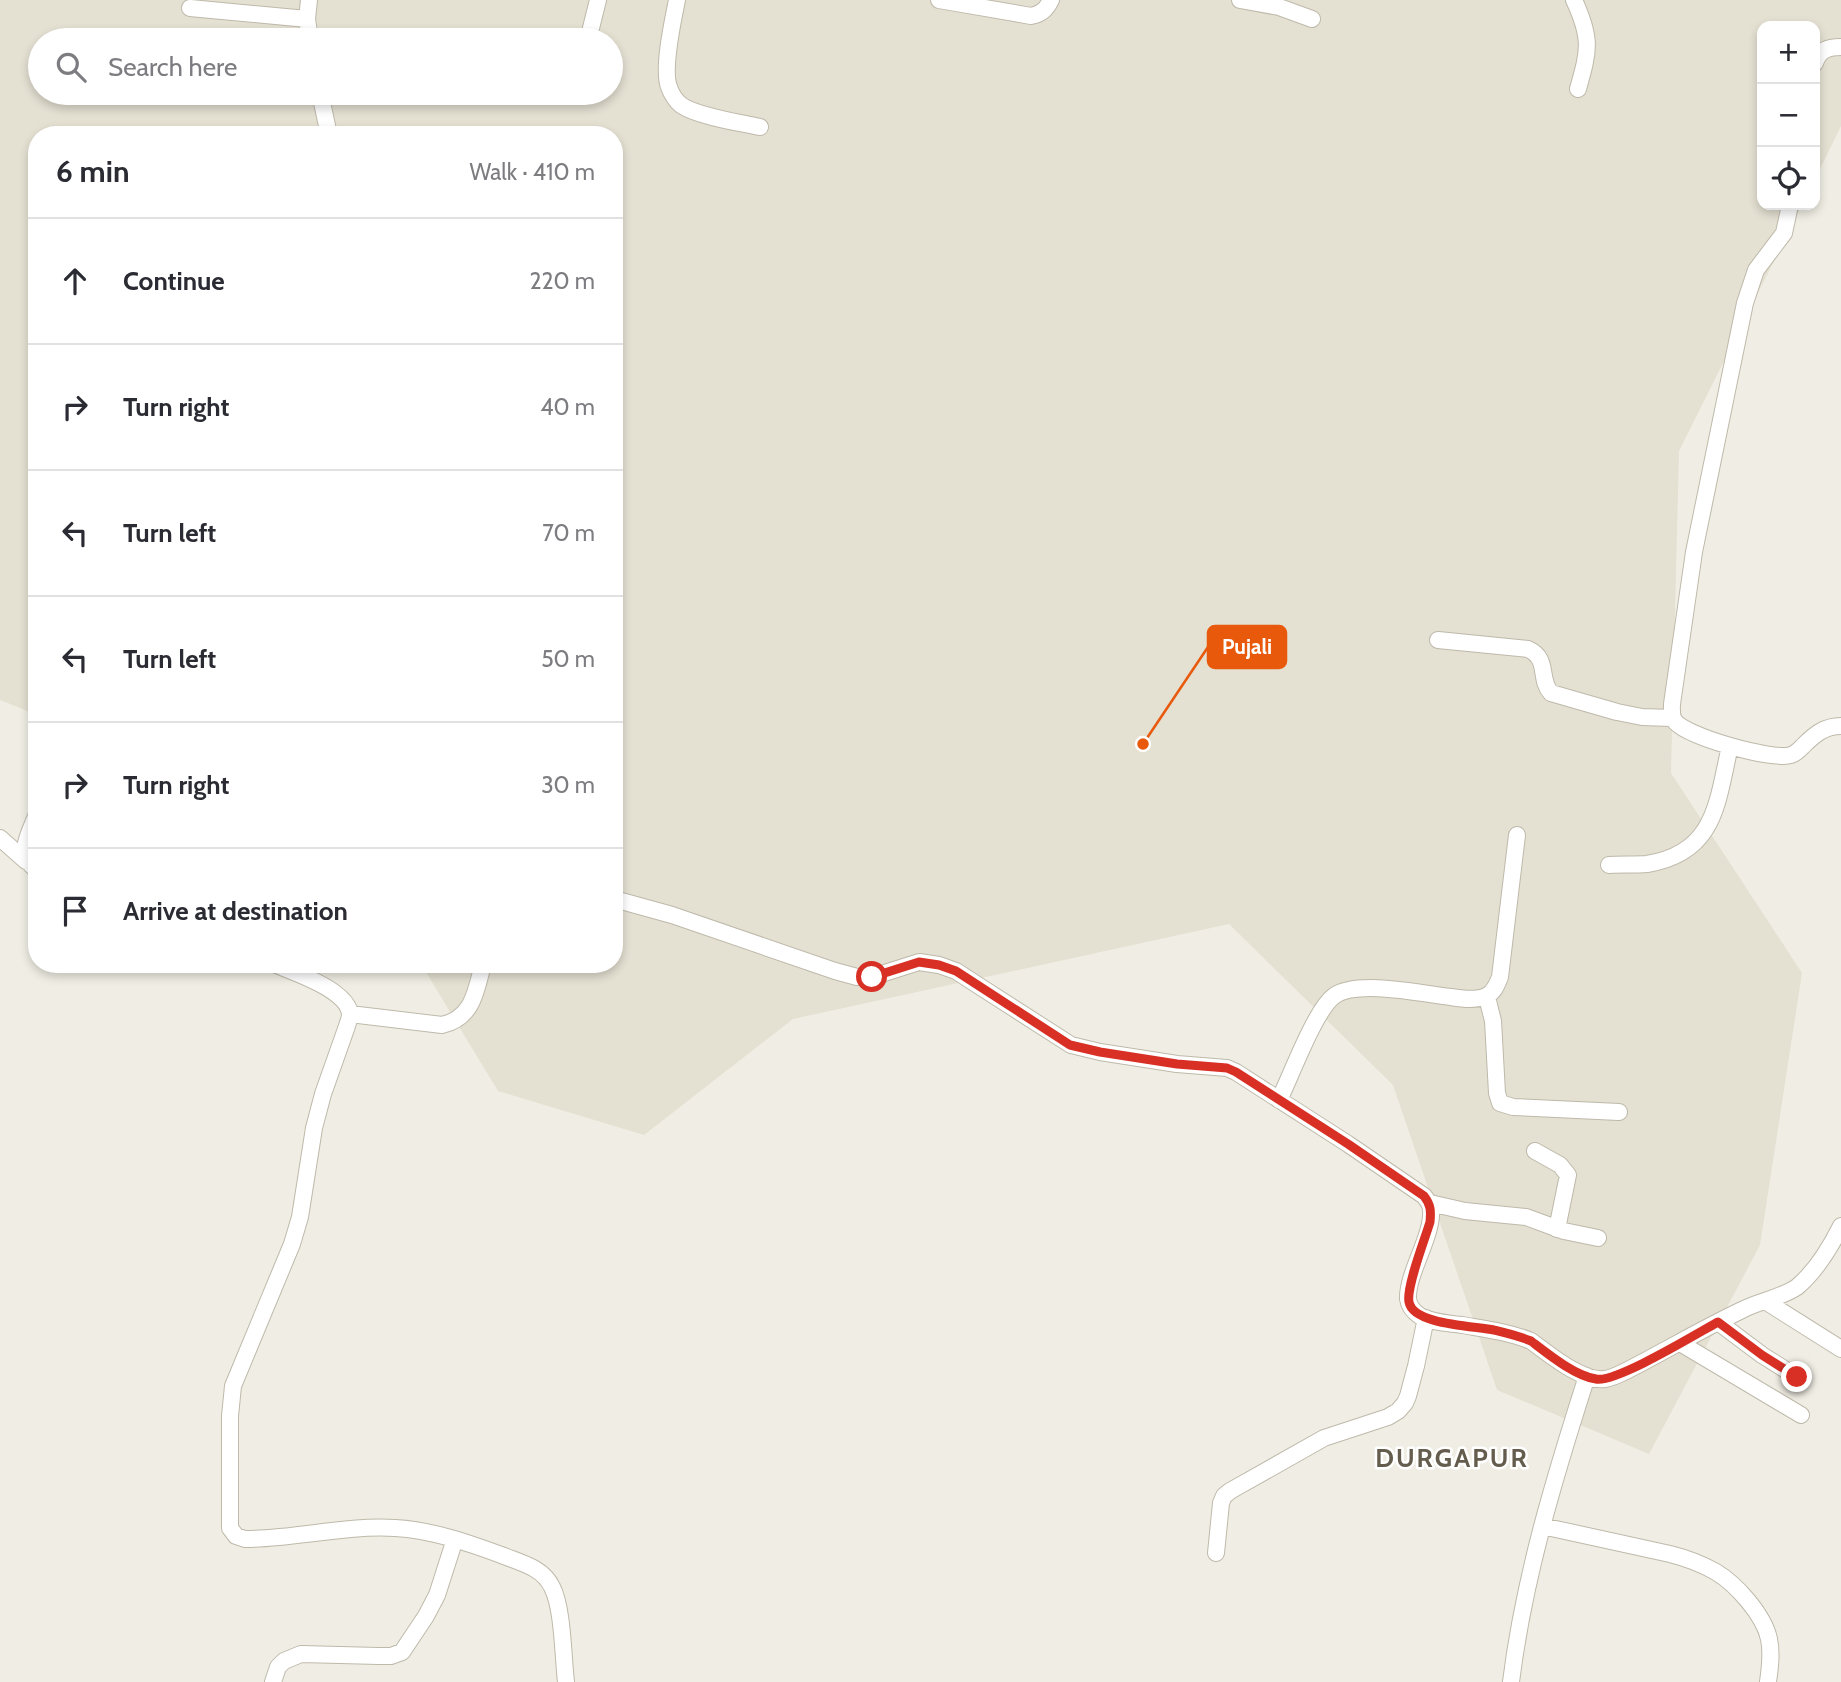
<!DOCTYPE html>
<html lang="en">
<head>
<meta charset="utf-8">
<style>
  :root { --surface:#fff; --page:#f2f2f3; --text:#2b2b33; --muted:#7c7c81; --line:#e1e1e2 }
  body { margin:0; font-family:Cabin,sans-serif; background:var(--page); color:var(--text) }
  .controls { position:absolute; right:21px; top:21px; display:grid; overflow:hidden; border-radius:14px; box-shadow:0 4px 10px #0003 }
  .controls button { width:63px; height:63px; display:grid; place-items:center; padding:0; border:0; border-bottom:2px solid var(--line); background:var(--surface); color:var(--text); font:35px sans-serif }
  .stop { position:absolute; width:21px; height:21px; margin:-16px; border:5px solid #d93025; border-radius:50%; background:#fff }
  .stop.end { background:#d93025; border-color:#fff; box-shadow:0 2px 7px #0008 }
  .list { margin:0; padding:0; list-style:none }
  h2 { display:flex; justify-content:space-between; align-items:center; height:91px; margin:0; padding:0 28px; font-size:30px }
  h2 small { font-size:23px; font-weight:400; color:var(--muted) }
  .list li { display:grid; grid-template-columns:46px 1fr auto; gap:21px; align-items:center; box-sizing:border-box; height:126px; padding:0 28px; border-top:2px solid var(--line) }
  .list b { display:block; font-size:26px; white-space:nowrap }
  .list em { font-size:23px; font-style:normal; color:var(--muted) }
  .icon { flex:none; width:38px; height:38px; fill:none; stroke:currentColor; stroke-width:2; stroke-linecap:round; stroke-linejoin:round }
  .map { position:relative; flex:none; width:1841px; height:1682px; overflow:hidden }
  .search { position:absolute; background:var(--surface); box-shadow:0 4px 10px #0003; left:28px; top:28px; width:595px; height:77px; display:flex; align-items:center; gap:18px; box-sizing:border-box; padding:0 24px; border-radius:38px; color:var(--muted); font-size:26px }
  .panel { position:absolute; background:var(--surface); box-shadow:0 4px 10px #0003; left:28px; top:126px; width:595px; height:847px; border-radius:28px }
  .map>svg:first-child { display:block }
  .residential { fill:#e4e0d2; fill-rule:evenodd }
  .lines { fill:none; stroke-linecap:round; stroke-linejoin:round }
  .minor-casing { stroke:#beb9aa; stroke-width:18 }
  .minor { stroke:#fff; stroke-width:16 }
  .route { stroke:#d93025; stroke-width:9 }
  .labels { text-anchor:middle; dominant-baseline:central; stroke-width:5; stroke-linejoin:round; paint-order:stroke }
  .district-label { font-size:26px; font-weight:bold; letter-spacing:2px; fill:#645c4d; stroke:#fff }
  .leader { fill:none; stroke:#e8590c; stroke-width:2.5 }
  .callout-dot { fill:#e8590c; stroke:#fff; stroke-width:2.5 }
  .callout { fill:#e8590c; stroke:#e8590c; stroke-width:2.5 }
  .callout-label { font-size:21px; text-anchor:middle; font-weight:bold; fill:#fff }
</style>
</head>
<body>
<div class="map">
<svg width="1841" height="1682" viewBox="0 0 1841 1682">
  <rect width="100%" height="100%" fill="#f0eee4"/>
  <path class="residential" d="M 0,0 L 1841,0 L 1841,126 L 1815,179 L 1815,26 L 1762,26 L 1762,205 L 1802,205 L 1679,451 L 1671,773 L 1802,973 L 1760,1245 L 1649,1454 L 1497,1390 L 1393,1085 L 1229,924 L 793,1019 L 644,1135 L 498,1091 L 421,964 L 614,964 L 614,135 L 37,135 L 37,715 L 0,700 ZM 40,40 L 611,40 L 611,93 L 40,93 Z"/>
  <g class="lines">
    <defs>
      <path id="minor" d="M 309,0 L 307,19 L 310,40
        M 677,0 C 673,20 662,69 669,87 C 671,93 676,101 681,105 C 696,116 741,123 760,127
        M 939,0 L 1031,16 C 1041,14 1046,10 1051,0
        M 1240,0 L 1279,7 L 1312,19
        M 1574,0 C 1592,39 1589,50 1578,89
        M 190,8 L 307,19
        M 590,32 L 598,0
        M 1815,63 C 1819,50 1828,47 1841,47
        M 320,93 L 329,135
        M 1790,205 L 1784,233 L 1756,270 L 1745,303 L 1694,552 L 1672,704 C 1672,709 1671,715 1674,720 C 1683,736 1773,761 1791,755 C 1797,753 1800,749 1804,745 C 1815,734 1825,726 1841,726
        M 1438,640 L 1528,649 C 1550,659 1538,679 1551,693 L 1617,712 L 1642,717 L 1672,718
        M 37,814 C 29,834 15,855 37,870
        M 0,838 L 26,861
        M 1609,865 C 1621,864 1634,865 1647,864 C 1716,853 1717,802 1730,746
        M 614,899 L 672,915 L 835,971 L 857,977 L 872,977 L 919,962 L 939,965 L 956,971 L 976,984 L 1071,1045 L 1100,1052 L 1177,1064 L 1227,1068 L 1236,1072 L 1348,1144 L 1424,1196 C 1427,1200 1431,1204 1431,1210 C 1433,1236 1407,1273 1408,1299 C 1409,1306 1414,1312 1420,1316 C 1433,1323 1448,1323 1462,1325 C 1485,1329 1509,1332 1531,1341 C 1549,1354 1582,1382 1605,1379 C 1612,1378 1620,1374 1626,1371 C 1665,1351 1702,1329 1742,1310 C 1759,1301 1781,1298 1797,1287 C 1816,1271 1830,1248 1841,1226
        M 274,964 C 293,972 349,990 350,1015 C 350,1018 348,1022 347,1026 L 323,1094 L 314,1128 L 300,1217 L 292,1244 L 233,1386 L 230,1416 L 230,1528 L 236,1536 L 245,1539 C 294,1539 345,1525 395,1528 C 432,1530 469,1543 504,1556 C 522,1563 543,1568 552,1587 C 563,1608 563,1657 566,1682
        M 1487,997 L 1493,1021 L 1497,1093 L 1500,1103 L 1513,1107 L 1619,1112
        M 350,1014 L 442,1025 C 473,1018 476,991 483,964
        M 1279,1100 C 1291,1076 1315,1010 1334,996 C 1357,979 1424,994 1451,997 C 1463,999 1478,1001 1488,995 C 1495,991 1497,984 1500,977 L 1517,835
        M 1535,1151 L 1560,1165 L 1568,1175 L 1557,1229
        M 1430,1203 L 1465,1211 L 1526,1217 L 1564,1231 L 1598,1238
        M 1765,1301 L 1841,1349
        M 1718,1322 L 1762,1355 L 1797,1377
        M 1680,1343 L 1801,1415
        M 1542,1526 L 1670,1554 C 1686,1558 1702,1564 1716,1572 C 1736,1584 1764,1615 1769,1639 C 1772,1653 1770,1668 1768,1682
        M 1216,1553 L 1221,1503 L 1224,1496 L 1230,1491 L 1324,1438 L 1388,1417 L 1398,1411 L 1405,1403 L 1408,1396 L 1416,1366 L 1426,1318
        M 273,1682 L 278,1667 L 284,1661 L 301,1654 L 379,1656 L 391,1656 L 402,1652 L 426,1616 L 437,1595 L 455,1539
        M 1511,1682 C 1524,1577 1555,1476 1587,1376"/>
    </defs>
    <use href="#minor" class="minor-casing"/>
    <use href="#minor" class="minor"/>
  </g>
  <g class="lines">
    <path class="route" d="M 872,977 L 919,962 L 939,965 L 956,971 L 976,984 L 1070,1045 L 1100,1052 L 1177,1064 L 1227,1068 L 1236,1072 L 1348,1144 L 1424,1196 C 1431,1205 1431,1211 1430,1222 C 1425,1239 1406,1287 1409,1302 C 1413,1325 1475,1326 1494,1330 C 1506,1333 1519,1336 1531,1341 C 1548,1354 1575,1376 1596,1379 C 1616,1383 1696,1334 1718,1322 L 1762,1355 L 1797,1377"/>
  </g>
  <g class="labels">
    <g class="district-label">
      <text x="1452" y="1458">DURGAPUR</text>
    </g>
  </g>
  <path class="leader" d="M1143 744L1208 647"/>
  <circle class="callout-dot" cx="1143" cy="744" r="7"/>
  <rect class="callout" x="1208" y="626" width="78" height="42" rx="7"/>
  <g class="callout-label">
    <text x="1247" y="654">Pujali</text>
  </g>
</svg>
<div class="controls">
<button>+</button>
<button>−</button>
<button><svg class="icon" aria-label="locate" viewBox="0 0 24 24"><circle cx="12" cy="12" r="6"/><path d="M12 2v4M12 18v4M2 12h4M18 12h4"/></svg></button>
</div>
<div class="stop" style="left:872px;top:977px"></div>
<div class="stop end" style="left:1797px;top:1377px"></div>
<div class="search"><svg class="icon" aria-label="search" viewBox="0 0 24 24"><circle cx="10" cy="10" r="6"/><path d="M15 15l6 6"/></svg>Search here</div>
<section class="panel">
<h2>6 min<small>Walk · 410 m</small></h2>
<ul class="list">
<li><svg class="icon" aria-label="ahead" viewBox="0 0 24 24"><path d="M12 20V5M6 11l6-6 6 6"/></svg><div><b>Continue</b></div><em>220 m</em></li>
<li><svg class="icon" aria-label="right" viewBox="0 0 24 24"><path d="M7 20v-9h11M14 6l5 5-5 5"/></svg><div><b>Turn right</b></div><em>40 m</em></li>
<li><svg class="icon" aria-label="left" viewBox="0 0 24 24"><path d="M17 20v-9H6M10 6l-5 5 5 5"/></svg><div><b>Turn left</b></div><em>70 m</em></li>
<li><svg class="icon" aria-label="left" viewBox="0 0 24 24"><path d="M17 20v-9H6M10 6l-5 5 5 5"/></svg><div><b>Turn left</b></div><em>50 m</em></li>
<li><svg class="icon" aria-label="right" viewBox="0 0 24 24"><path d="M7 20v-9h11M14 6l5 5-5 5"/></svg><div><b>Turn right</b></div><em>30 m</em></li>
<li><svg class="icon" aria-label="arrive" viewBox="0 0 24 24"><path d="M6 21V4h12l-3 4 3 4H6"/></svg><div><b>Arrive at destination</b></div></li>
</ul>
</section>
</div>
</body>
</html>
